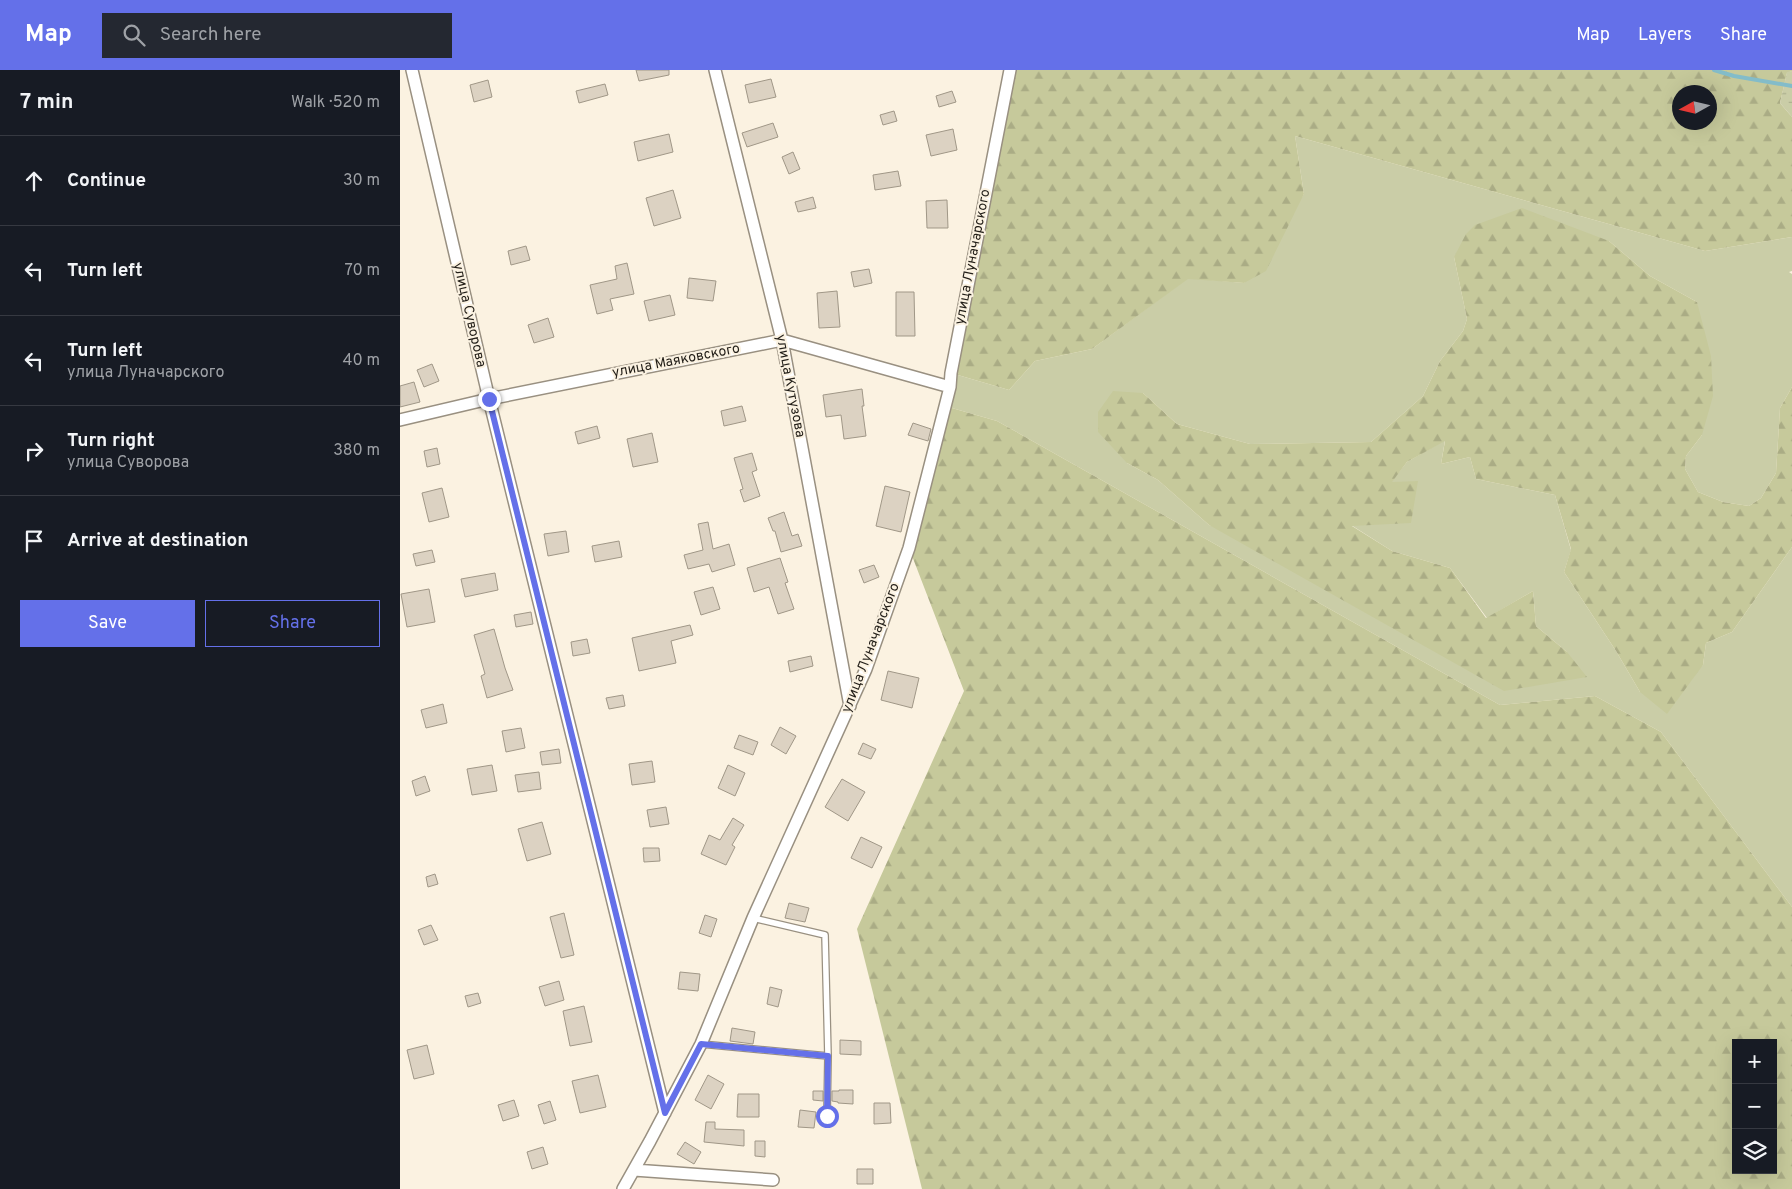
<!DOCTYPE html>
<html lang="en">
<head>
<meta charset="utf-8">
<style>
  :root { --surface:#171b24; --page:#242831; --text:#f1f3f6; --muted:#9ea1a6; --line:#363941; --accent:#6470e9 }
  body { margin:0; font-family:Overpass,sans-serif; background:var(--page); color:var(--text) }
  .controls { position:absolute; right:15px; bottom:15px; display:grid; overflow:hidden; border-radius:0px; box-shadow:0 5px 20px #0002 }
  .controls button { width:45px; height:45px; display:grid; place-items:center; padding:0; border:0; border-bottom:1px solid var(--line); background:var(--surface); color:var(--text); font:25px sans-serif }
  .compass { position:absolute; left:1272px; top:15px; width:45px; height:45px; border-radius:50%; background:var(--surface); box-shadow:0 5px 20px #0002; rotate:262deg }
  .stop { position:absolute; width:15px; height:15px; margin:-11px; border:4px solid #6470e9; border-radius:50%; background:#fff }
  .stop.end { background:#6470e9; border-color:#fff; box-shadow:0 1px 5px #0008 }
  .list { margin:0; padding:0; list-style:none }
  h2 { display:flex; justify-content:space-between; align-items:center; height:65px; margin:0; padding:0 20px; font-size:21px }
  h2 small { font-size:16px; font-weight:400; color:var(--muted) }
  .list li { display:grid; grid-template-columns:32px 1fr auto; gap:15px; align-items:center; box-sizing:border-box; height:90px; padding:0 20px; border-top:1px solid var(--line) }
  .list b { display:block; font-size:19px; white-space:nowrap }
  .list p { margin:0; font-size:16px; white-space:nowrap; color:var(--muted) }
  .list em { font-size:16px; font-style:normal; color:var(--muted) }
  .actions { display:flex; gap:10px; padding:15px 20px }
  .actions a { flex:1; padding:11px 0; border:1px solid var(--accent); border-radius:0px; text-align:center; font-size:18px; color:var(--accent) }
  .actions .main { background:var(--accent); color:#fff }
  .icon { flex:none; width:28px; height:28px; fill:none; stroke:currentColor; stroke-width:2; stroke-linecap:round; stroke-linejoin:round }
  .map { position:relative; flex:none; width:1392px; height:1119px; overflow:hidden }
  header { display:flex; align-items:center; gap:30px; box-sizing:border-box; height:70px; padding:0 25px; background:var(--accent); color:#fff }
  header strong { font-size:24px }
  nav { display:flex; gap:28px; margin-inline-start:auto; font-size:18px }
  .search { width:350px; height:45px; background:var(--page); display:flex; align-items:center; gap:12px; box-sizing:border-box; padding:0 18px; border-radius:0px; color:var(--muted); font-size:19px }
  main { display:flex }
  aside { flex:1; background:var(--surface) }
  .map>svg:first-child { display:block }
  .green { fill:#cacda7 }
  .forest { fill:url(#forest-firs); fill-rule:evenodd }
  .wetland { fill:url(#wetland-marsh) }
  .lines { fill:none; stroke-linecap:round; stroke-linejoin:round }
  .stream { stroke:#83bcc9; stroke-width:4 }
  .building { fill:#dcd2c2; stroke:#a09787 }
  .service-casing { stroke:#999081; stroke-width:8 }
  .minor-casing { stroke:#999081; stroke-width:14 }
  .service { stroke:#fff; stroke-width:5.5 }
  .minor { stroke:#fff; stroke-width:11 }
  .route { stroke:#6470e9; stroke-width:6 }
  .labels { text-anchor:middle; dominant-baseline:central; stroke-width:4; stroke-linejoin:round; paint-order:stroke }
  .street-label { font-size:14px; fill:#221e18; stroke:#fbf2e1 }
</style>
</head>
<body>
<header>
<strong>Map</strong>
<div class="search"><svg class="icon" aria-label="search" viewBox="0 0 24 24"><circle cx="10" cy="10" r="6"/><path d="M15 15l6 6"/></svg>Search here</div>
<nav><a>Map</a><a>Layers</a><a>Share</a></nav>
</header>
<main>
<aside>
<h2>7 min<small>Walk · 520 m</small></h2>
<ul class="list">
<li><svg class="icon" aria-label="ahead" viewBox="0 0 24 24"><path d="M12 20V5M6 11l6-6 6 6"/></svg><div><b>Continue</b></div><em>30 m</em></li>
<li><svg class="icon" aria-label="left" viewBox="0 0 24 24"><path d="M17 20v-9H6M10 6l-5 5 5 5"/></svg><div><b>Turn left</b></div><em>70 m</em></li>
<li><svg class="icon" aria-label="left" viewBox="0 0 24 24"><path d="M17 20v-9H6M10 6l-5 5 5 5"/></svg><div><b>Turn left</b><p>улица Луначарского</p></div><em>40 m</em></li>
<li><svg class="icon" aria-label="right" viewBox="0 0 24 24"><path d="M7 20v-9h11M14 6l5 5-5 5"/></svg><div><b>Turn right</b><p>улица Суворова</p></div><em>380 m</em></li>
<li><svg class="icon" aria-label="arrive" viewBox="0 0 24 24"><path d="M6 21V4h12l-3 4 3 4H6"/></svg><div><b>Arrive at destination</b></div></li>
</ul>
<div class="actions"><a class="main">Save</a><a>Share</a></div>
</aside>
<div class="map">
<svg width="1392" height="1119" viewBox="0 0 1392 1119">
  <defs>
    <pattern id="forest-firs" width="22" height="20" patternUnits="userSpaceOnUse" patternTransform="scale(1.25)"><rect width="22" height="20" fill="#c6c99b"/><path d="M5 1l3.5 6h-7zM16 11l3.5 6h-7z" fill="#aaac85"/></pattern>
    <pattern id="wetland-marsh" width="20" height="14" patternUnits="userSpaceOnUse" patternTransform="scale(1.25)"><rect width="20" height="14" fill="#cacda7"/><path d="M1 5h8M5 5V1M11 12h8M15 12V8" fill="none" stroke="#adb08f"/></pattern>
  </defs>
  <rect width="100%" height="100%" fill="#fbf2e1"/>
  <path class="green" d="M 895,66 L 1305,181 L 1392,167 L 1392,201 L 1389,202 L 1392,204 L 1392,317 L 1380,338 L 1376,403 L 1361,428 L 1349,436 L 1323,432 L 1298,422 L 1285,399 L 1286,386 L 1302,365 L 1297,232 L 1250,206 L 1209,171 L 1054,187 L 1067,249 L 1063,261 L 1040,291 L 1023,326 L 971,372 L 850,374 L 777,354 L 743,323 L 727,393 L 758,410 L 809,455 L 1167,582 L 1136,556 L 1133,521 L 1087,548 L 1050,498 L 992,481 L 951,455 L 991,412 L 1007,392 L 1045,370 L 1041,394 L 1070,387 L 1076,409 L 1155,425 L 1171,480 L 1164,502 L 1216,581 L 1240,622 L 1303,595 L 1306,573 L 1332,562 L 1392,477 L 1392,837 L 1261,662 L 1195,626 L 1100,635 L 597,351 L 545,336 L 551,303 L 609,320 L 635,291 L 692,279 L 788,208 L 844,213 L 904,124 Z"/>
  <path class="forest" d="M 610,0 L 1392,0 L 1392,1 L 1387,3 L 1380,33 L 1392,47 L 1392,167 L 1305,181 L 895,66 L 904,124 L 866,201 L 844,213 L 788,209 L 692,279 L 635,291 L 609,320 L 551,303 ZM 1280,22 L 1310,22 L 1310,52 L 1280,52 Z
    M 1122,138 L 1209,171 L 1250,206 L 1297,232 L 1311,286 L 1313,326 L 1302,365 L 1286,386 L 1285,399 L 1298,422 L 1323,432 L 1349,436 L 1361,428 L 1376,403 L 1380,338 L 1392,317 L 1392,477 L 1332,562 L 1306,573 L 1303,595 L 1267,644 L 1240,622 L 1216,581 L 1164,502 L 1171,479 L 1155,425 L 1076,409 L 1070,387 L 1041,394 L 1045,371 L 1007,392 L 992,412 L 1018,411 L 1011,453 L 952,456 L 992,481 L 1050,498 L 1086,548 L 1133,521 L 1136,556 L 1167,582 L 1187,607 L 1104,621 L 809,455 L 758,410 L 727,393 L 698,362 L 698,342 L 713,321 L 743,323 L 777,354 L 850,374 L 971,372 L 1023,326 L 1040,291 L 1063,261 L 1067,249 L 1054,187 L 1066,164 L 1075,155 Z
    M 545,336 L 597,351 L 1100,635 L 1195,626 L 1261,662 L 1392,837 L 1392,1119 L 522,1119 L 457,859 L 564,621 L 509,478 ZM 1336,973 L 1373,973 L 1373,1100 L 1336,1100 Z"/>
  <path class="wetland" d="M 1392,1 L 1392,47 L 1380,33 L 1387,2 Z"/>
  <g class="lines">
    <path class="stream" d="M 1314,0 L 1334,6 L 1392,16"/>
  </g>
  <path class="building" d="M 236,0 L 269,0 L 269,5 L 239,11 Z
    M 371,9 L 376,27 L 349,33 L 345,15 Z
    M 88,10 L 92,27 L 74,32 L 70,15 Z
    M 205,14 L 208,25 L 179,33 L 176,21 Z
    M 552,21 L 556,32 L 539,37 L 536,26 Z
    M 494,41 L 497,51 L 483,55 L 480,45 Z
    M 373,53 L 378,67 L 347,77 L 342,63 Z
    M 553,59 L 557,80 L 531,86 L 526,65 Z
    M 269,64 L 273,82 L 238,91 L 234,72 Z
    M 393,82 L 400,99 L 389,104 L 382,87 Z
    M 498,101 L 501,116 L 475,120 L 473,105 Z
    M 273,120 L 281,148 L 254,156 L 246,128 Z
    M 413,127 L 416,138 L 398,142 L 395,132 Z
    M 547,130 L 548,158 L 527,158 L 526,131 Z
    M 126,176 L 130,190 L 111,195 L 108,181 Z
    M 227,193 L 234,224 L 210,229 L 213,240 L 197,244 L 190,215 L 217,209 L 215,196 Z
    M 469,199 L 472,213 L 454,217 L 451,202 Z
    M 289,208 L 316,211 L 313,231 L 287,228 Z
    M 437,221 L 440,257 L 419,258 L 417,223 Z
    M 496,222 L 514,222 L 515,266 L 496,266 Z
    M 270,225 L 275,245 L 249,251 L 244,231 Z
    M 148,248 L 154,267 L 134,273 L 128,255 Z
    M 32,294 L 39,311 L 24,317 L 17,300 Z
    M 14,312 L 20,332 L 0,337 L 0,316 Z
    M 462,319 L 464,336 L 462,336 L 466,366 L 444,369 L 441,345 L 426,347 L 423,325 Z
    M 342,336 L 346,351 L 324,356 L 321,341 Z
    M 513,353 L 531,359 L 528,371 L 508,365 Z
    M 197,356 L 200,368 L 178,374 L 175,362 Z
    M 252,363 L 258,392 L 233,397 L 227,369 Z
    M 37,378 L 40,394 L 27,397 L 24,381 Z
    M 352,383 L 357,400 L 352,402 L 360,426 L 344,432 L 340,420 L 343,419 L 334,388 Z
    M 485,416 L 510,422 L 501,462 L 476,456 Z
    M 42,418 L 49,447 L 29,452 L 22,423 Z
    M 384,442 L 392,466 L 398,464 L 402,476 L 381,482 L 375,461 L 373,461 L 368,448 Z
    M 308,452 L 313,479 L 329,474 L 335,495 L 312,502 L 309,494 L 288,499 L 284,485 L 303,480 L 298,454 Z
    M 166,461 L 169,482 L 148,486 L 144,464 Z
    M 219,471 L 222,487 L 195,492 L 192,476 Z
    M 32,480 L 35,492 L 16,496 L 13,484 Z
    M 380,488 L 388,512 L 385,513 L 394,539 L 378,544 L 369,517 L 354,522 L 347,498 Z
    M 474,495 L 479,507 L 464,513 L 459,500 Z
    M 95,503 L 98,520 L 65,527 L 61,509 Z
    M 313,517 L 320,539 L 301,545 L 294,522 Z
    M 29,519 L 35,552 L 7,557 L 1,524 Z
    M 131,542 L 133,554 L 116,557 L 114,545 Z
    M 290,555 L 293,565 L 271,571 L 276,593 L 239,601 L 232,568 Z
    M 94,559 L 105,598 L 113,620 L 87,628 L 81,606 L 85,604 L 74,565 Z
    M 187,569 L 190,583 L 173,586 L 171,572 Z
    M 411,586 L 413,596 L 390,602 L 388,591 Z
    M 488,601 L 519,608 L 512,638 L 481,630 Z
    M 223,625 L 225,636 L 209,639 L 206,628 Z
    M 43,634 L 47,653 L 26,658 L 21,640 Z
    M 380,657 L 396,666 L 386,684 L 371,675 Z
    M 121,658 L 125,678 L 106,682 L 102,661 Z
    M 339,665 L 358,672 L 353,685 L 334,678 Z
    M 463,673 L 476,679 L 471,689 L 458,684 Z
    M 159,679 L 161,693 L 142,695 L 140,682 Z
    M 252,691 L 255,712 L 232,715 L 229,694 Z
    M 92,695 L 97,721 L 72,725 L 67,699 Z
    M 328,695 L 345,703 L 335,726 L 318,718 Z
    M 139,702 L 141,719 L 118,722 L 115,705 Z
    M 25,706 L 30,721 L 16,726 L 12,711 Z
    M 442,709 L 465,722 L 448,751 L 425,737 Z
    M 266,737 L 269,754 L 250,757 L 247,740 Z
    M 333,748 L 344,755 L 332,775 L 335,777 L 326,795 L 301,784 L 309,765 L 320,770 Z
    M 142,752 L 151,784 L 127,791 L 118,759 Z
    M 461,767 L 482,777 L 472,798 L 451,788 Z
    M 243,778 L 259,778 L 260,791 L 244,792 Z
    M 35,804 L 38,814 L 28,817 L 26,807 Z
    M 389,833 L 409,838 L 405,852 L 385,848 Z
    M 164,843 L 174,885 L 161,888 L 150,847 Z
    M 305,845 L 317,849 L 311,867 L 299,863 Z
    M 31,855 L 38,870 L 24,875 L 18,860 Z
    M 280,902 L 300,904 L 298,921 L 278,919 Z
    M 159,911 L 164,930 L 145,936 L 139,917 Z
    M 370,917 L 382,920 L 378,937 L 367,934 Z
    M 78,923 L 81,933 L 68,937 L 65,926 Z
    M 184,936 L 192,972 L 170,976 L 163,941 Z
    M 332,958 L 355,962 L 353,974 L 330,971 Z
    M 440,970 L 461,971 L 461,985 L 440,984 Z
    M 27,975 L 34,1004 L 14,1009 L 7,980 Z
    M 198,1005 L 206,1037 L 180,1043 L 172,1011 Z
    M 308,1005 L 324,1014 L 311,1039 L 295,1030 Z
    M 439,1020 L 453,1020 L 453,1034 L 438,1033 L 438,1032 L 432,1031 L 432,1021 L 439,1021 Z
    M 413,1021 L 423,1021 L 423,1031 L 413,1030 Z
    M 338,1024 L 359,1024 L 359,1047 L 337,1047 Z
    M 114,1030 L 119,1046 L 103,1051 L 98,1035 Z
    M 150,1031 L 156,1050 L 144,1054 L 138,1035 Z
    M 474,1033 L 490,1033 L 491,1053 L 474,1054 Z
    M 400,1040 L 416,1042 L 414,1058 L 398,1057 Z
    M 306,1052 L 315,1052 L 315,1059 L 344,1060 L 344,1076 L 304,1072 Z
    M 355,1071 L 365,1071 L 365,1087 L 355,1086 Z
    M 285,1072 L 301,1082 L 294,1094 L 277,1084 Z
    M 143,1077 L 148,1094 L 132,1099 L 127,1082 Z
    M 457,1099 L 473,1099 L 473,1114 L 457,1114 Z"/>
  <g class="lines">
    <defs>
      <path id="service" d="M 353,848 L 425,865 L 428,986 L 427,1046
        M 301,974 L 428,986"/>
      <path id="minor" d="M 12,0 L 89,329 L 265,1043
        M 315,0 L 382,270 L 450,636
        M 0,350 L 89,329 L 382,270 L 550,317
        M 234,1100 L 373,1110
        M 223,1119 L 250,1071 L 301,974 L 353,848 L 466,599 L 509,478 L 550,317 L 551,303 L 610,0"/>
    </defs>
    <use href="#service" class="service-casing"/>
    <use href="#minor" class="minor-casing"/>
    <use href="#service" class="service"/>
    <use href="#minor" class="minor"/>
  </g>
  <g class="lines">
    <path class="route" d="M 89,329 L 265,1043 L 301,974 L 428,986 L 427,1046"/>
  </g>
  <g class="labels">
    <g class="street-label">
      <text transform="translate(573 187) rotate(-79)">улица Луначарского</text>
      <text transform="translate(69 245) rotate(77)">улица Суворова</text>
      <text transform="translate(276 291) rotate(-11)">улица Маяковского</text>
      <text transform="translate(390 316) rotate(79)">улица Кутузова</text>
      <text transform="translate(471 578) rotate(-69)">улица Луначарского</text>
    </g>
  </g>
</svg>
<div class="controls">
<button>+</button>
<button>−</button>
<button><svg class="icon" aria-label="layers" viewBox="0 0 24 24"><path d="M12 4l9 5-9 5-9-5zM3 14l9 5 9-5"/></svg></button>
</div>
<svg class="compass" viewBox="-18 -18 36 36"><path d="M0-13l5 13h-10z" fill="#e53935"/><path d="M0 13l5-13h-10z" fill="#9ea1a6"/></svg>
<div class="stop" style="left:427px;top:1046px"></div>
<div class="stop end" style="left:89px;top:329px"></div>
</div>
</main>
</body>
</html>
